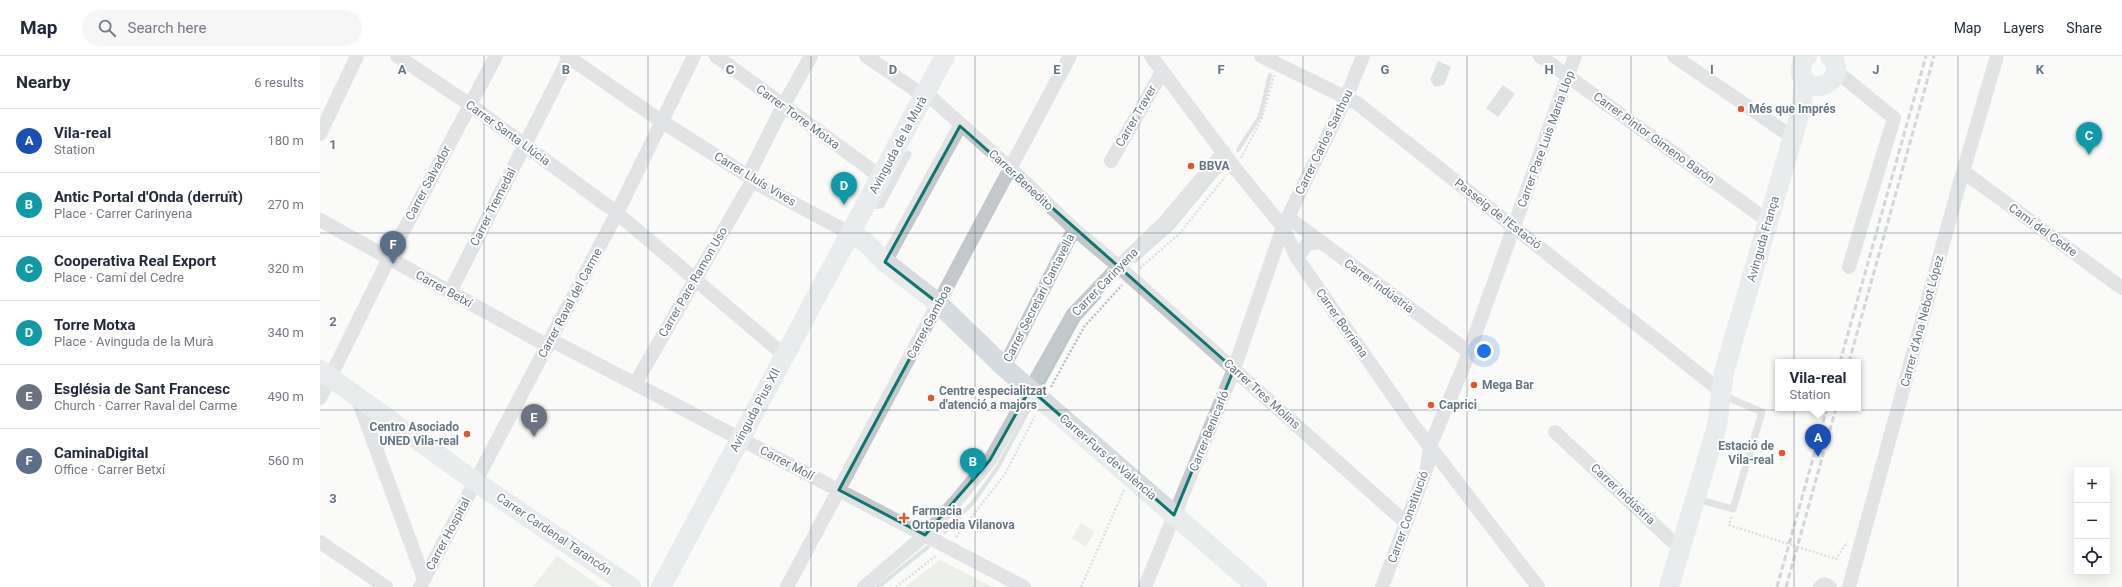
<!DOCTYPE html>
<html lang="en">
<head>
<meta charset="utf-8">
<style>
  :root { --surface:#fff; --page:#f6f6f7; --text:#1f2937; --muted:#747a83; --line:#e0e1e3; --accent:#0b8043 }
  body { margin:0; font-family:Roboto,sans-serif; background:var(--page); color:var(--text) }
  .controls { position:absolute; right:12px; bottom:12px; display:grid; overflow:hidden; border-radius:0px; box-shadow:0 4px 16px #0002 }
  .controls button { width:36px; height:36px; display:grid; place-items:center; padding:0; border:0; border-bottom:1px solid var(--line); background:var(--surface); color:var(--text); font:20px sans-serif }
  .you { position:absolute; left:1164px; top:295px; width:14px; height:14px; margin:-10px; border:3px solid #fff; border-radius:50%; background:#1a73e8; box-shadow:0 0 0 6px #1a73e833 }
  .badge { display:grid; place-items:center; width:26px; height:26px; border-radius:50%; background:var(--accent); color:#fff; font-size:13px; font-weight:700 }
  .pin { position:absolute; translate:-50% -33px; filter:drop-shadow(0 1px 2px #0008) }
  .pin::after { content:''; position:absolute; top:21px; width:14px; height:12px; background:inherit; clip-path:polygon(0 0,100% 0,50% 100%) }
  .popup { position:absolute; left:1455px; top:303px; width:86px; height:52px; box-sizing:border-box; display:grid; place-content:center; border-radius:0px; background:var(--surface); filter:drop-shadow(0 1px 3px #0005); font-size:13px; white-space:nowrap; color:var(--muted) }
  .popup b { font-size:15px; color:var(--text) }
  .popup::after { content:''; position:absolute; left:50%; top:100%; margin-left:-8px; border:8px solid transparent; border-top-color:var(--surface) }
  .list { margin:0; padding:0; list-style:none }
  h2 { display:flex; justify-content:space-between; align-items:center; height:52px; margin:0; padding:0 16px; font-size:17px }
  h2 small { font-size:13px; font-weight:400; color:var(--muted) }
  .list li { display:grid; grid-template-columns:26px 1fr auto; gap:12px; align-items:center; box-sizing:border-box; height:64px; padding:0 16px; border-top:1px solid var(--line) }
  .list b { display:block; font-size:15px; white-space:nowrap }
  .list p { margin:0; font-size:13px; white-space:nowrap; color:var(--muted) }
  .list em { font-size:13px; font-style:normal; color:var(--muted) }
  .icon { flex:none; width:22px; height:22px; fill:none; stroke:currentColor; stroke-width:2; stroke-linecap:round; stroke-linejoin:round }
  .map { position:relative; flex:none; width:1802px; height:531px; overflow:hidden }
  header { display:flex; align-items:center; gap:24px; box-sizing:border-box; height:56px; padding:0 20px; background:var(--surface); border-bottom:1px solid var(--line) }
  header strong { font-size:19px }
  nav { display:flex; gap:22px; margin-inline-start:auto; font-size:14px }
  .search { width:280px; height:36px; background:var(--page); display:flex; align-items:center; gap:10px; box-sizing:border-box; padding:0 14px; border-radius:22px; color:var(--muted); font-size:15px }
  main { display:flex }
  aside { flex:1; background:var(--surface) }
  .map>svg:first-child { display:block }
  .green { fill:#dadfd7 }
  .water { fill:#bbc7cb }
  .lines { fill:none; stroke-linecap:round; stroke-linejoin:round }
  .stream { stroke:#bbc7cb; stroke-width:4 }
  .path { stroke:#bbbfc2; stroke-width:2.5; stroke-dasharray:2 2; stroke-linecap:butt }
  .lane { stroke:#c3c8cc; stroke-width:7 }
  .street { stroke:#c3c8cc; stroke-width:14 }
  .secondary { stroke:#d6dbdf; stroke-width:20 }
  .rail { stroke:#a2aab0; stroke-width:3; stroke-dasharray:6 3; stroke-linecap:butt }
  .marked { fill:none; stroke:#0f766e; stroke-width:3; stroke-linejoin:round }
  .grid { fill:none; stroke:#657683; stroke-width:1; stroke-opacity:0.55 }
  .poi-dot { fill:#e4572e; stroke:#fff; stroke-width:1.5 }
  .labels { text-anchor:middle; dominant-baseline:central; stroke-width:4; stroke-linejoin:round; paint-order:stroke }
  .poi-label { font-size:12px; font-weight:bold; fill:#657683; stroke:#fff; text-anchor:start }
  .street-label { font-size:12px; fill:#657683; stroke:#fff }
  .grid-label { font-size:13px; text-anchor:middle; font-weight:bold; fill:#657683; stroke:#fff; stroke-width:4; stroke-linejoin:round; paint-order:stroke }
</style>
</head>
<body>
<header>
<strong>Map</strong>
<div class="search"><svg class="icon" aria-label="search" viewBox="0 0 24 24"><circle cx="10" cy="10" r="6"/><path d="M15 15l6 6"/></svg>Search here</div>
<nav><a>Map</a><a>Layers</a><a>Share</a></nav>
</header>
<main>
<aside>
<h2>Nearby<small>6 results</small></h2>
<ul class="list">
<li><span class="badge" style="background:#1a4fb4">A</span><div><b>Vila-real</b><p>Station</p></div><em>180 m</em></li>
<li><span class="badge" style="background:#0f9aa8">B</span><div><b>Antic Portal d'Onda (derruït)</b><p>Place · Carrer Carinyena</p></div><em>270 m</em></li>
<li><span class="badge" style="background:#0f9aa8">C</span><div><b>Cooperativa Real Export</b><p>Place · Camí del Cedre</p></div><em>320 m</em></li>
<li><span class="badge" style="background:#0f9aa8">D</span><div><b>Torre Motxa</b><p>Place · Avinguda de la Murà</p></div><em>340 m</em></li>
<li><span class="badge" style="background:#6b7280">E</span><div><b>Església de Sant Francesc</b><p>Church · Carrer Raval del Carme</p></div><em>490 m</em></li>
<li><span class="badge" style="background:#5c6f8a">F</span><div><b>CaminaDigital</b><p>Office · Carrer Betxí</p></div><em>560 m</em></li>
</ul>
</aside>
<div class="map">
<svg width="1802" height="531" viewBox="0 0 1802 531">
  <rect width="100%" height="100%" fill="#fafaf8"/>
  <path class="green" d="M 761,467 L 774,476 L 766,491 L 752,482 Z
    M 237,500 L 281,531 L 213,531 Z
    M 620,504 L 670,530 L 674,531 L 585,531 Z"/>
  <path class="water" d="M 1118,5 L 1131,11 L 1124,29 L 1115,31 L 1110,24 Z
    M 1183,29 L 1195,38 L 1178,61 L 1166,52 Z"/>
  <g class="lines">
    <path class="stream" d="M 918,94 L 940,60 L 950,19
      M 815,205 L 852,172 L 905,108
      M 723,328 L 758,264 L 779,241
      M 625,476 L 654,445 L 678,411 L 710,351
      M 558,531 L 608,491"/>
    <path class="path" d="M 921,102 L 942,62 L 954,19
      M 820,212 L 859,178 L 905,121
      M 731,331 L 764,271 L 802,229
      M 1411,461 L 1409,469 L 1516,503 L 1527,486
      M 636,481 L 685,418 L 715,360
      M 576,531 L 617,499
      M 761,531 L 804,434"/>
    <path class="lane" d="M 549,150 L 561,149 L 588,98
      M 1377,443 L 1413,453 L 1442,356 L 1409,342 L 1404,338"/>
    <path class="street" d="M 77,0 L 149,48 L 297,157 L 464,299
      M 247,0 L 341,65 L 428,120 L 432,125 L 531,178
      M 396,0 L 561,121
      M 546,0 L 604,40
      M 831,0 L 914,111 L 963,171 L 977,202 L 1094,370 L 1218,531
      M 941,0 L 1037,47 L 1402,336
      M 1220,0 L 1448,165
      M 1354,0 L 1472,81
      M 1516,15 L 1574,62 L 1529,211
      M 606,37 L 691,113 L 754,173 L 798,210 L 1086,467
      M 0,78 L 37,0
      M 791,105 L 842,16
      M 1644,116 L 1802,232
      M 428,120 L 463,50 L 491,0
      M 969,162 L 1149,296
      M 0,164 L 228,290
      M 977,202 L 987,188 L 999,186
      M 565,206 L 640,70
      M 130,236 L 250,0
      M 231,284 L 704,531
      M 684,311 L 754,173
      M 315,328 L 432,125
      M 37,341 L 104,523
      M 0,342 L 69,202 L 176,0
      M 1235,376 L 1352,485
      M 0,486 L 66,531
      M 100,531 L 297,157 L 374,0
      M 467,531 L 750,0
      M 544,531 L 605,479 L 636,445 L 670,404 L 753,258 L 793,216 L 845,166 L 904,96
      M 825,531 L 914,313 L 963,171 L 1026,42 L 1043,0
      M 1062,531 L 1107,411 L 1110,390 L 1145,307 L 1255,0
      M 1500,531 L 1504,528 L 1510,531
      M 1529,531 L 1638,133 L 1677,0"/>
    <path class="secondary" d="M 1487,0 C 1482,5 1480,10 1481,17 C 1488,45 1532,23 1510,0
      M 531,178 L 545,186 L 565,206 L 619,248 L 684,311 L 937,531
      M 0,314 L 156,426 L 311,531
      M 341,531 L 625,0
      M 1349,531 L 1397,370 L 1404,316 L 1482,50 L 1484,23"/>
    <path class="rail" d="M 1520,306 L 1606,0
      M 1529,306 L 1614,0
      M 1457,531 L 1507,352
      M 1466,531 L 1516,352"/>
  </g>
  <path d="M0 0H1802V531H0ZM 640,70 L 914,313 L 854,459 L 710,333 L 670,404 L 605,479 L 519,434 L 619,248 L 565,206 Z" fill="#fafaf8" fill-opacity=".55" fill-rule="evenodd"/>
  <path class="marked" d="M 640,70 L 914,313 L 854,459 L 710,333 L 670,404 L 605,479 L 519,434 L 619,248 L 565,206 Z"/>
  <path class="grid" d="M 164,0 L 164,531M 328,0 L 328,531M 491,0 L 491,531M 655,0 L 655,531M 819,0 L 819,531M 983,0 L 983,531M 1147,0 L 1147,531M 1311,0 L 1311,531M 1474,0 L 1474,531M 1638,0 L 1638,531M 0,177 L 1802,177M 0,354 L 1802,354"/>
  <g class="poi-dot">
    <circle cx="1421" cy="53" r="4"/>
    <circle cx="871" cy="110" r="4"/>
    <circle cx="1154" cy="329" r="4"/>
    <circle cx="611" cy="342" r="4"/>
    <circle cx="1111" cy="349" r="4"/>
    <circle cx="147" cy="378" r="4"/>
    <circle cx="1462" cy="397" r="4"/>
    <path d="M582 456h4v4h4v4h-4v4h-4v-4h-4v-4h4z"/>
  </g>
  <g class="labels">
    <g class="poi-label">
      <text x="1429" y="53">Més que Imprés</text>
      <text x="879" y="110">BBVA</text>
      <text x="1162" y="329">Mega Bar</text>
      <text x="619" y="335">Centre especialitzat<tspan x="619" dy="14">d'atenció a majors</tspan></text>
      <text x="1119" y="349">Caprici</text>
      <text x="139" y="371" text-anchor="end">Centro Asociado<tspan x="139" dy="14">UNED Vila-real</tspan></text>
      <text x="1454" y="390" text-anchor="end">Estació de<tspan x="1454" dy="14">Vila-real</tspan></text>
      <text x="592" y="455">Farmacia<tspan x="592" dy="14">Ortopedia Vilanova</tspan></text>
    </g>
    <g class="street-label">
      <text transform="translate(816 60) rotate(-60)">Carrer Traver</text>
      <text transform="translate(478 61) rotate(36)">Carrer Torre Motxa</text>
      <text transform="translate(188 77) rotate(36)">Carrer Santa Llúcia</text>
      <text transform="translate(1334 82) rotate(36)">Carrer Pintor Gimeno Barón</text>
      <text transform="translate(1226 83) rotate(-70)">Carrer Pare Luis María Llop</text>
      <text transform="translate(1004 86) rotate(-64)">Carrer Carlos Sarthou</text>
      <text transform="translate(578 89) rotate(-62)">Avinguda de la Murà</text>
      <text transform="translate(435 123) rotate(31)">Carrer Lluís Vives</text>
      <text transform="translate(701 124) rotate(43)">Carrer Benedito</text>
      <text transform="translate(108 127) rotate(-62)">Carrer Salvador</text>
      <text transform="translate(173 151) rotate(-63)">Carrer Tremedal</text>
      <text transform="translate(1178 158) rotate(38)">Passeig de l'Estació</text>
      <text transform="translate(1723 174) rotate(36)">Camí del Cedre</text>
      <text transform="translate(1443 183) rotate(-74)">Avinguda França</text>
      <text transform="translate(373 226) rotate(-60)">Carrer Pare Ramon Uso</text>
      <text transform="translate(785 226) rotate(-46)">Carrer Carinyena</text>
      <text transform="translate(1059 230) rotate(36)">Carrer Indústria</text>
      <text transform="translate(124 233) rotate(29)">Carrer Betxí</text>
      <text transform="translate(719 242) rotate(-63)">Carrer Secretari Cantavella</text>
      <text transform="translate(250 247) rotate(-62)">Carrer Raval del Carme</text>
      <text transform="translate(1602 265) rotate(-75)">Carrer d'Ana Nebot López</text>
      <text transform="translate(609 266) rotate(-62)">Carrer Gamboa</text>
      <text transform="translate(1022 267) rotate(55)">Carrer Borriana</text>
      <text transform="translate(942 338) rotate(42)">Carrer Tres Molins</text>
      <text transform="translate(435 354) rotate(-62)">Avinguda Pius XII</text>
      <text transform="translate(889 375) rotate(-68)">Carrer Benicarló</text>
      <text transform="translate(788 401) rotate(41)">Carrer Furs de València</text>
      <text transform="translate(467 407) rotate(28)">Carrer Molí</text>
      <text transform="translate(1303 438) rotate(43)">Carrer Indústria</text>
      <text transform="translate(1088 461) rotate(-70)">Carrer Constitució</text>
      <text transform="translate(128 478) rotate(-62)">Carrer Hospital</text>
      <text transform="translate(234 478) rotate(34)">Carrer Cardenal Tarancón</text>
    </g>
  </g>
  <g class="grid-label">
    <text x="82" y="18">A</text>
    <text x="246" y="18">B</text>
    <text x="410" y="18">C</text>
    <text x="573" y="18">D</text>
    <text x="737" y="18">E</text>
    <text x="901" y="18">F</text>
    <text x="1065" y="18">G</text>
    <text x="1229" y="18">H</text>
    <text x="1392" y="18">I</text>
    <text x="1556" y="18">J</text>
    <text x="1720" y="18">K</text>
    <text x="13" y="93">1</text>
    <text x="13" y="270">2</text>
    <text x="13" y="447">3</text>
  </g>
</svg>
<div class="controls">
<button>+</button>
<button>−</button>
<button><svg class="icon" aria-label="locate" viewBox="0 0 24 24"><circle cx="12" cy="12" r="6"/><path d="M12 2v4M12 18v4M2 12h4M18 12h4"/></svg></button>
</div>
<div class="you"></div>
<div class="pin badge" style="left:1498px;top:401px;background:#1a4fb4">A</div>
<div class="popup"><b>Vila-real</b>Station</div>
<div class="pin badge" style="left:653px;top:425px;background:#0f9aa8">B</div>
<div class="pin badge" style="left:1769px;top:99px;background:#0f9aa8">C</div>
<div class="pin badge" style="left:524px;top:149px;background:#0f9aa8">D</div>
<div class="pin badge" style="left:214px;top:381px;background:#6b7280">E</div>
<div class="pin badge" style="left:73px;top:208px;background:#5c6f8a">F</div>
</div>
</main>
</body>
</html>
